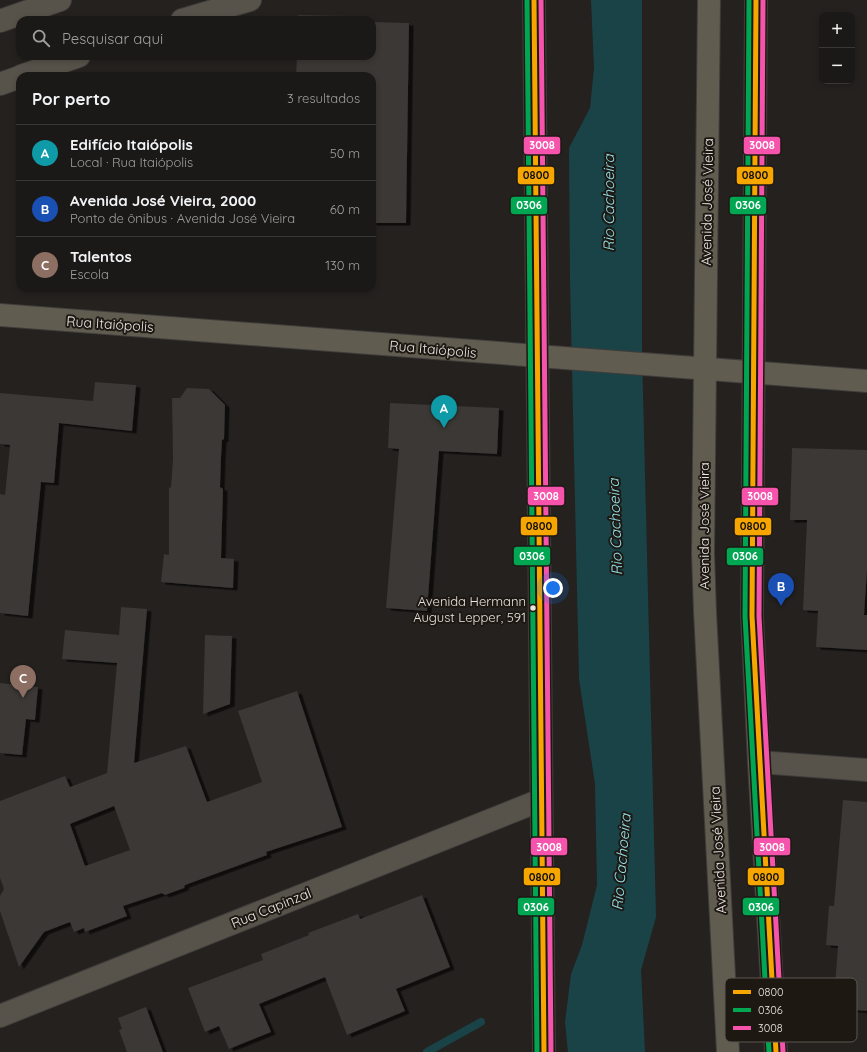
<!DOCTYPE html>
<html lang="pt">
<head>
<meta charset="utf-8">
<style>
  :root { --surface:#1b1917; --page:#282624; --text:#f1f3f6; --muted:#a0a0a1; --line:#393836; --accent:#a4a09d }
  body { margin:0; font-family:Quicksand,sans-serif; background:var(--page); color:var(--text) }
  .controls { position:absolute; right:12px; top:12px; display:grid; overflow:hidden; border-radius:8px; box-shadow:0 2px 6px #0003 }
  .controls button { width:36px; height:36px; display:grid; place-items:center; padding:0; border:0; border-bottom:1px solid var(--line); background:var(--surface); color:var(--text); font:20px sans-serif }
  .you { position:absolute; left:553px; top:588px; width:14px; height:14px; margin:-10px; border:3px solid #fff; border-radius:50%; background:#1a73e8; box-shadow:0 0 0 6px #1a73e833 }
  .badge { display:grid; place-items:center; width:26px; height:26px; border-radius:50%; background:var(--accent); color:#fff; font-size:13px; font-weight:700 }
  .pin { position:absolute; translate:-50% -33px; filter:drop-shadow(0 1px 2px #0008) }
  .pin::after { content:''; position:absolute; top:21px; width:14px; height:12px; background:inherit; clip-path:polygon(0 0,100% 0,50% 100%) }
  .list { margin:0; padding:0; list-style:none }
  h2 { display:flex; justify-content:space-between; align-items:center; height:52px; margin:0; padding:0 16px; font-size:17px }
  h2 small { font-size:13px; font-weight:400; color:var(--muted) }
  .list li { display:grid; grid-template-columns:26px 1fr auto; gap:12px; align-items:center; box-sizing:border-box; height:56px; padding:0 16px; border-top:1px solid var(--line) }
  .list b { display:block; font-size:15px; white-space:nowrap }
  .list p { margin:0; font-size:13px; white-space:nowrap; color:var(--muted) }
  .list em { font-size:13px; font-style:normal; color:var(--muted) }
  .icon { flex:none; width:22px; height:22px; fill:none; stroke:currentColor; stroke-width:2; stroke-linecap:round; stroke-linejoin:round }
  .map { position:relative; flex:none; width:867px; height:1052px; overflow:hidden }
  .search { position:absolute; background:var(--surface); box-shadow:0 2px 6px #0003; left:16px; top:16px; width:360px; height:44px; display:flex; align-items:center; gap:10px; box-sizing:border-box; padding:0 14px; border-radius:12px; color:var(--muted); font-size:15px }
  .panel { position:absolute; background:var(--surface); box-shadow:0 2px 6px #0003; left:16px; top:72px; width:360px; height:220px; border-radius:12px }
  .map>svg:first-child { display:block }
  .water { fill:#1a4347 }
  .lines { fill:none; stroke-linecap:round; stroke-linejoin:round }
  .stream { stroke:#1a4347; stroke-width:8 }
  .building { fill:#3a3736; fill-rule:evenodd; filter:url(#shadow) }
  .minor-casing { stroke:#3f3c3b; stroke-width:24 }
  .major-casing { stroke:#3f3c3b; stroke-width:24 }
  .minor { stroke:#58534a; stroke-width:22 }
  .major { stroke:#615c50; stroke-width:22 }
  .bus-1-casing { stroke:#1e1813; stroke-width:8 }
  .bus-2-casing { stroke:#1e1813; stroke-width:8 }
  .bus-3-casing { stroke:#1e1813; stroke-width:8 }
  .bus-1 { stroke:#f7a600; stroke-width:5 }
  .bus-2 { stroke:#00a651; stroke-width:5 }
  .bus-3 { stroke:#f653ac; stroke-width:5 }
  .bus-dot { fill:#e9e5e1; stroke:#1e1813; stroke-width:1.5 }
  .labels { text-anchor:middle; dominant-baseline:central; stroke-width:4; stroke-linejoin:round; paint-order:stroke }
  .bus-label { font-size:13px; fill:#e9e5e1; stroke:#1e1813; text-anchor:end }
  .street-label { font-size:14px; fill:#e9e5e1; stroke:#1e1813 }
  .water-label { font-size:15px; font-style:italic; fill:#91e1ea; stroke:#1e1813 }
  .key { fill:#1e1813; stroke:#5b5651; stroke-width:1 }
  .key-label { font-size:11px; fill:#e9e5e1 }
  .line-badge { stroke:#1e1813; stroke-width:1.5 }
  .badge-label { font-size:11px; text-anchor:middle; font-weight:bold; fill:#fff }
  .pale-badge-label { font-size:11px; text-anchor:middle; font-weight:bold; fill:#111 }
</style>
</head>
<body>
<div class="map">
<svg width="867" height="1052" viewBox="0 0 867 1052">
  <defs>
    <filter id="shadow"><feDropShadow dx="4.5" dy="2.5" stdDeviation="0" flood-color="#0009"/></filter>
  </defs>
  <rect width="100%" height="100%" fill="#24211f"/>
  <path class="water" d="M 591,0 L 642,0 L 642,353 L 656,917 L 641,970 L 645,1052 L 568,1052 L 565,1022 L 571,974 L 582,945 L 597,885 L 595,784 L 579,679 L 570,280 L 569,148 L 590,108 L 594,68 Z"/>
  <g class="lines">
    <path class="stream" d="M 427,1052 L 481,1022"/>
  </g>
  <path class="building" d="M 298,15 L 348,16 L 348,20 L 297,20 Z
    M 372,22 L 409,23 L 406,223 L 372,223 L 372,76 L 296,76 L 297,56 L 372,56 Z
    M 95,382 L 136,385 L 132,431 L 59,423 L 54,483 L 41,482 L 28,616 L 0,613 L 0,494 L 5,495 L 10,445 L 0,444 L 0,393 L 93,401 Z
    M 187,388 L 209,389 L 225,405 L 224,439 L 222,440 L 221,457 L 220,487 L 223,489 L 221,558 L 234,559 L 233,588 L 161,582 L 164,554 L 169,555 L 169,488 L 171,487 L 173,459 L 172,398 L 180,398 Z
    M 390,403 L 499,408 L 497,454 L 439,451 L 427,611 L 386,608 L 399,449 L 388,448 Z
    M 792,448 L 867,450 L 867,569 L 864,615 L 867,615 L 867,650 L 816,647 L 818,611 L 803,610 L 807,520 L 790,520 Z
    M 121,607 L 147,609 L 134,763 L 186,746 L 207,802 L 262,782 L 238,711 L 297,691 L 342,827 L 266,852 L 267,855 L 185,885 L 184,888 L 165,895 L 162,893 L 123,906 L 127,916 L 85,932 L 84,928 L 74,932 L 70,922 L 44,932 L 19,967 L 0,911 L 0,896 L 4,889 L 0,878 L 0,801 L 65,776 L 70,787 L 107,773 L 117,663 L 62,659 L 65,630 L 119,635 ZM 114,806 L 130,850 L 85,866 L 70,824 Z
    M 205,635 L 232,636 L 230,704 L 203,714 Z
    M 0,683 L 38,687 L 35,720 L 26,719 L 22,755 L 0,753 Z
    M 843,800 L 867,802 L 867,1011 L 845,1009 L 847,986 L 835,985 L 838,946 L 826,945 L 829,906 L 834,906 Z
    M 422,895 L 450,967 L 396,989 L 405,1011 L 347,1035 L 325,977 L 259,1004 L 271,1032 L 229,1049 L 219,1026 L 205,1032 L 188,988 L 263,960 L 261,954 L 309,935 L 308,933 L 358,914 L 360,919 Z
    M 146,1007 L 163,1052 L 127,1052 L 119,1030 L 122,1029 L 118,1018 Z"/>
  <g class="lines">
    <defs>
      <path id="minor" d="M 182,20 L 250,0
        M 0,21 L 60,0
        M 21,76 L 79,56
        M 0,84 L 20,77
        M 759,762 L 867,770
        M 0,1016 L 541,800"/>
      <path id="major" d="M 534,0 L 544,1052
        M 709,0 L 703,553 L 705,612 L 728,1052
        M 756,0 L 752,616 L 759,762 L 776,1052
        M 0,315 L 867,381"/>
    </defs>
    <use href="#minor" class="minor-casing"/>
    <use href="#major" class="major-casing"/>
    <use href="#minor" class="minor"/>
    <use href="#major" class="major"/>
    <defs>
      <path id="bus-1" d="M 534,0 L 544,1052
        M 756,0 L 752,616 L 776,1052"/>
      <path id="bus-2" d="M 527,0 L 537,1052
        M 749,0 L 745,616 L 769,1052"/>
      <path id="bus-3" d="M 541,0 L 551,1052
        M 763,0 L 759,616 L 783,1052"/>
    </defs>
    <use href="#bus-1" class="bus-1-casing"/>
    <use href="#bus-2" class="bus-2-casing"/>
    <use href="#bus-3" class="bus-3-casing"/>
    <use href="#bus-1" class="bus-1"/>
    <use href="#bus-2" class="bus-2"/>
    <use href="#bus-3" class="bus-3"/>
  </g>
  <circle class="bus-dot" cx="533" cy="608" r="3.5"/>
  <g class="labels">
    <g class="bus-label">
      <text x="526" y="601">Avenida Hermann<tspan x="526" dy="16">August Lepper, 591</tspan></text>
    </g>
    <g class="street-label">
      <text transform="translate(707 202) rotate(-89)">Avenida José Vieira</text>
      <text transform="translate(110 324) rotate(4)">Rua Itaiópolis</text>
      <text transform="translate(433 349) rotate(5)">Rua Itaiópolis</text>
      <text transform="translate(704 526) rotate(-90)">Avenida José Vieira</text>
      <text transform="translate(718 850) rotate(-93)">Avenida José Vieira</text>
      <text transform="translate(271 908) rotate(-22)">Rua Capinzal</text>
    </g>
    <g class="water-label">
      <text transform="translate(608 203) rotate(-90)">Rio Cachoeira</text>
      <text transform="translate(615 527) rotate(-92)">Rio Cachoeira</text>
      <text transform="translate(621 862) rotate(-85)">Rio Cachoeira</text>
    </g>
  </g>
  <rect x="725" y="978" width="132" height="64" rx="6" class="key"/>
  <rect x="733" y="990" width="18" height="4" fill="#f7a600"/>
  <rect x="733" y="1008" width="18" height="4" fill="#00a651"/>
  <rect x="733" y="1026" width="18" height="4" fill="#f653ac"/>
  <g class="key-label">
    <text x="758" y="996">0800</text>
    <text x="758" y="1014">0306</text>
    <text x="758" y="1032">3008</text>
  </g>
  <g class="line-badge">
    <rect x="523" y="136" width="38" height="19" rx="4" fill="#f653ac"/>
    <rect x="743" y="136" width="38" height="19" rx="4" fill="#f653ac"/>
    <rect x="517" y="166" width="38" height="19" rx="4" fill="#f7a600"/>
    <rect x="736" y="166" width="38" height="19" rx="4" fill="#f7a600"/>
    <rect x="510" y="196" width="38" height="19" rx="4" fill="#00a651"/>
    <rect x="729" y="196" width="38" height="19" rx="4" fill="#00a651"/>
    <rect x="527" y="486" width="38" height="20" rx="4" fill="#f653ac"/>
    <rect x="741" y="487" width="38" height="19" rx="4" fill="#f653ac"/>
    <rect x="520" y="516" width="38" height="20" rx="4" fill="#f7a600"/>
    <rect x="734" y="517" width="38" height="19" rx="4" fill="#f7a600"/>
    <rect x="513" y="546" width="38" height="20" rx="4" fill="#00a651"/>
    <rect x="726" y="547" width="38" height="19" rx="4" fill="#00a651"/>
    <rect x="530" y="837" width="38" height="19" rx="4" fill="#f653ac"/>
    <rect x="753" y="837" width="38" height="19" rx="4" fill="#f653ac"/>
    <rect x="523" y="867" width="38" height="19" rx="4" fill="#f7a600"/>
    <rect x="747" y="867" width="38" height="19" rx="4" fill="#f7a600"/>
    <rect x="517" y="897" width="38" height="19" rx="4" fill="#00a651"/>
    <rect x="742" y="897" width="38" height="19" rx="4" fill="#00a651"/>
  </g>
  <g class="badge-label">
    <text x="542" y="149">3008</text>
    <text x="762" y="149">3008</text>
    <text x="529" y="209">0306</text>
    <text x="748" y="209">0306</text>
    <text x="546" y="500">3008</text>
    <text x="760" y="500">3008</text>
    <text x="532" y="560">0306</text>
    <text x="745" y="560">0306</text>
    <text x="549" y="851">3008</text>
    <text x="772" y="851">3008</text>
    <text x="536" y="911">0306</text>
    <text x="761" y="911">0306</text>
  </g>
  <g class="pale-badge-label">
    <text x="536" y="179">0800</text>
    <text x="755" y="179">0800</text>
    <text x="539" y="530">0800</text>
    <text x="753" y="530">0800</text>
    <text x="542" y="881">0800</text>
    <text x="766" y="881">0800</text>
  </g>
</svg>
<div class="controls">
<button>+</button>
<button>−</button>
</div>
<div class="you"></div>
<div class="pin badge" style="left:444px;top:428px;background:#0f9aa8">A</div>
<div class="pin badge" style="left:781px;top:606px;background:#1a4fb4">B</div>
<div class="pin badge" style="left:23px;top:698px;background:#8d6e63">C</div>
<div class="search"><svg class="icon" aria-label="search" viewBox="0 0 24 24"><circle cx="10" cy="10" r="6"/><path d="M15 15l6 6"/></svg>Pesquisar aqui</div>
<section class="panel">
<h2>Por perto<small>3 resultados</small></h2>
<ul class="list">
<li><span class="badge" style="background:#0f9aa8">A</span><div><b>Edifício Itaiópolis</b><p>Local · Rua Itaiópolis</p></div><em>50 m</em></li>
<li><span class="badge" style="background:#1a4fb4">B</span><div><b>Avenida José Vieira, 2000</b><p>Ponto de ônibus · Avenida José Vieira</p></div><em>60 m</em></li>
<li><span class="badge" style="background:#8d6e63">C</span><div><b>Talentos</b><p>Escola</p></div><em>130 m</em></li>
</ul>
</section>
</div>
</body>
</html>
